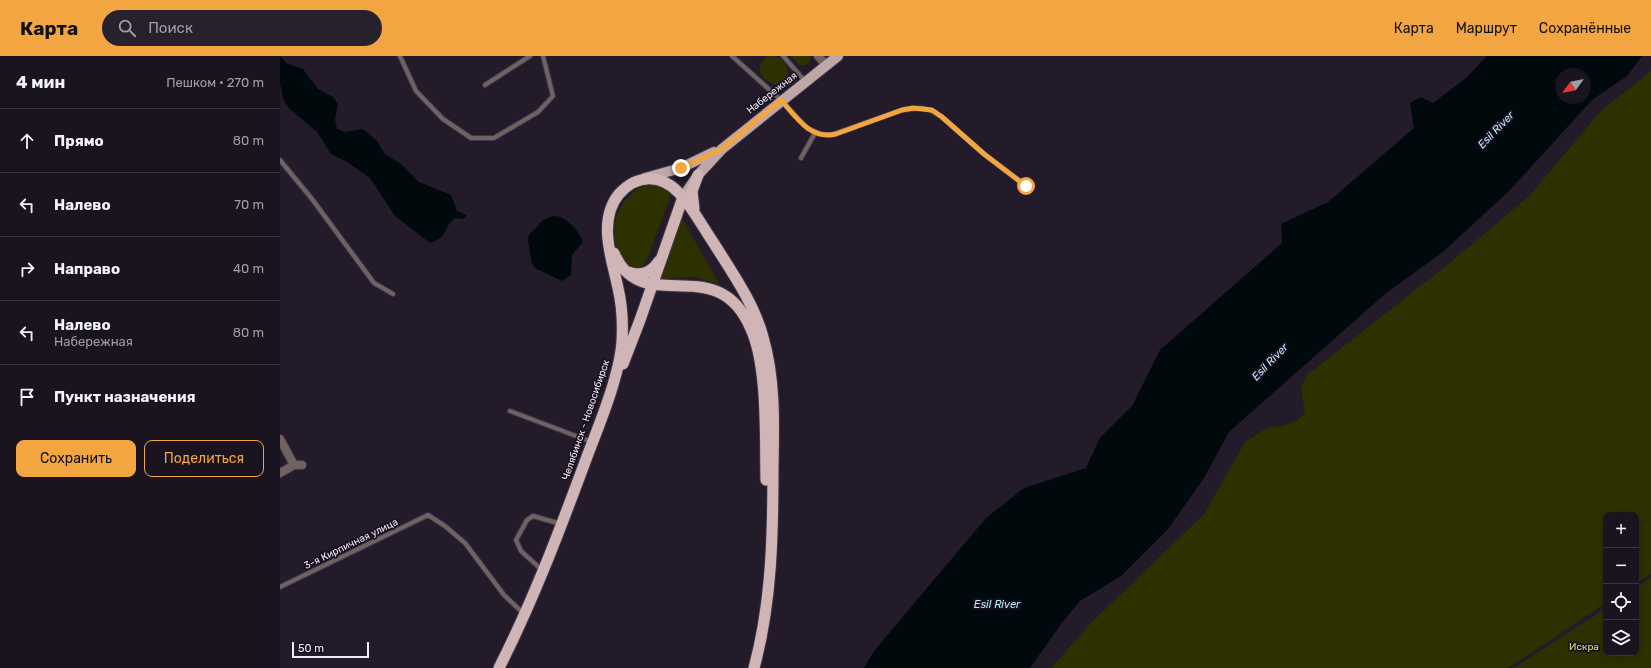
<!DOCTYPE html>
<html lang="ru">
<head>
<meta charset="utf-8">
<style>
  :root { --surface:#1a1420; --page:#27212d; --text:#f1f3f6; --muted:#9f9ea5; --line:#38333e; --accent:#f2a541 }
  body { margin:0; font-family:Rubik,sans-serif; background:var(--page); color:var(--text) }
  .controls { position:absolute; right:12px; bottom:12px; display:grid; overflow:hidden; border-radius:8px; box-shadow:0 2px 6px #0003 }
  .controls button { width:36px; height:36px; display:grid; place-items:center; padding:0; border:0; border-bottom:1px solid var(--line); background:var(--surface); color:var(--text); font:20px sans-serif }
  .compass { position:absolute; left:1275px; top:12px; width:36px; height:36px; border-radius:50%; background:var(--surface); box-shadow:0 2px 6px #0003; rotate:237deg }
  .scale { position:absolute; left:12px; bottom:10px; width:77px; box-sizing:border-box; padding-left:4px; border:2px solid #f1ebf6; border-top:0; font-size:11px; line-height:14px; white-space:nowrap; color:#f1ebf6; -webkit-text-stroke:3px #1a1120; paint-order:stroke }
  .stop { position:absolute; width:12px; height:12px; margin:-9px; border:3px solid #f2a541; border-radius:50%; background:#fff }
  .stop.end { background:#f2a541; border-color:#fff; box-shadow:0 1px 4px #0008 }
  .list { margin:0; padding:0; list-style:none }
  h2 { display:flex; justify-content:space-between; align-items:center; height:52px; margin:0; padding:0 16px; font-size:17px }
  h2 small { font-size:13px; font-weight:400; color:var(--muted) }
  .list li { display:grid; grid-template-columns:26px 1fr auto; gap:12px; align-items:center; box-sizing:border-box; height:64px; padding:0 16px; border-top:1px solid var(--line) }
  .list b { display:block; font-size:15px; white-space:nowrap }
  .list p { margin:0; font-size:13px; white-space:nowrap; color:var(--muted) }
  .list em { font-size:13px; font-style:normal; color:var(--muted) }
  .actions { display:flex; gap:8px; padding:12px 16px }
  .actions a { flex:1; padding:9px 0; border:1px solid var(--accent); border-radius:8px; text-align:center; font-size:14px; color:var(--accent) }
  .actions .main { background:var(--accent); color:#111 }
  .icon { flex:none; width:22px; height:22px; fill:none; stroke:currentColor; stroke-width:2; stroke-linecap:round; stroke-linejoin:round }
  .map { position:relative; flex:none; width:1371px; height:612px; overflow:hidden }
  header { display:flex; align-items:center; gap:24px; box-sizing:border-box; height:56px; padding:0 20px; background:var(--accent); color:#111 }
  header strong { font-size:19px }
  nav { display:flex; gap:22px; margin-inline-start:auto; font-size:14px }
  .search { width:280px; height:36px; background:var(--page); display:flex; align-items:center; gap:10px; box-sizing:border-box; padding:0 14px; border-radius:22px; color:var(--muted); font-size:15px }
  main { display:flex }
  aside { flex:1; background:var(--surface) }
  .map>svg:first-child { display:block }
  .green { fill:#2d3100 }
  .water { fill:#000a0d; fill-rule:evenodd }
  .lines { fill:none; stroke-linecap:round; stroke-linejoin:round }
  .service-casing { stroke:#403747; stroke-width:6 }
  .minor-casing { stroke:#403747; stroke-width:10 }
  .primary-casing { stroke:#403747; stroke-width:12 }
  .trunk-casing { stroke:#403747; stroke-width:13 }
  .service { stroke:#6e6262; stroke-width:4 }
  .minor { stroke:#6e6262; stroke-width:8 }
  .primary { stroke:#bfa7a8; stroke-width:10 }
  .trunk { stroke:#cfb5b6; stroke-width:11 }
  .route { stroke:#f2a541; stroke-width:5 }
  .labels { text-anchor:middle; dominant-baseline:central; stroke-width:3.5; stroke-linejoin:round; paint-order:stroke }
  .street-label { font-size:10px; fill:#f1ebf6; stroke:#1a1120 }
  .park-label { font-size:10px; fill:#d3e061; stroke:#1a1120 }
  .water-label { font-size:11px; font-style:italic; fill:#b5eefc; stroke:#1a1120 }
</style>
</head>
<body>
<header>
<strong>Карта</strong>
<div class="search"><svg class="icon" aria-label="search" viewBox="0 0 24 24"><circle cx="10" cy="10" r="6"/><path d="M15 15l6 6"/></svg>Поиск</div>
<nav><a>Карта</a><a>Маршрут</a><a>Сохранённые</a></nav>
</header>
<main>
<aside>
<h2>4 мин<small>Пешком · 270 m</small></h2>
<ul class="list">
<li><svg class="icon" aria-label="ahead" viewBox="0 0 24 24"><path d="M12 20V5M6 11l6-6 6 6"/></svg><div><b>Прямо</b></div><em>80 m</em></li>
<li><svg class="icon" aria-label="left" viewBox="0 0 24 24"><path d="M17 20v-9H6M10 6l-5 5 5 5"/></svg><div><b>Налево</b></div><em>70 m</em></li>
<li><svg class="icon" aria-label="right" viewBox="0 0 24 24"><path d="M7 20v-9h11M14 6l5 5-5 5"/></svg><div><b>Направо</b></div><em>40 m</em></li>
<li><svg class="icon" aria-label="left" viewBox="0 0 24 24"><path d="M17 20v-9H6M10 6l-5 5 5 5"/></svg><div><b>Налево</b><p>Набережная</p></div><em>80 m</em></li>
<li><svg class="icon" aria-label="arrive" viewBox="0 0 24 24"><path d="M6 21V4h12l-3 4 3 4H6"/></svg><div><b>Пункт назначения</b></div></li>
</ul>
<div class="actions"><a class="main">Сохранить</a><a>Поделиться</a></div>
</aside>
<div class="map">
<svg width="1371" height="612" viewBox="0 0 1371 612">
  <rect width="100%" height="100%" fill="#231a2a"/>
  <path class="green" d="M 488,0 C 502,0 508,7 509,21 L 500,30 C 483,26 471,14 488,0 Z
    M 510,0 L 529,0 L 531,4 L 526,9 L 520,9 Z
    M 1371,15 L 1371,518 L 1356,527 L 1356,459 L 1326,459 L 1326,547 L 1228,612 L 771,612 L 811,567 L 925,457 L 965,386 L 988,371 L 1003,370 L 1016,365 L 1025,357 L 1021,331 L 1027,319 L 1171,206 L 1249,140 L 1321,55 Z
    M 367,128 L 378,128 L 390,136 L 391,140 L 365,208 L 358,214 L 346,212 C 343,205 338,197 336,189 C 330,163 342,139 367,128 Z
    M 399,157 L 440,229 L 415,221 L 377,223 Z
    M 1371,522 L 1371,612 L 1234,612 L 1326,552 L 1326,597 L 1356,597 L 1356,532 Z"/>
  <path class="water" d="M 0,0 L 6,7 L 23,13 L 38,33 L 53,41 L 58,48 L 55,64 L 57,73 L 65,76 L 83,73 L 96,84 L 105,98 L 121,108 L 139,126 L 171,139 L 177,155 L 187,159 L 184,163 L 175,162 C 163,171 168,182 150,187 L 115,160 L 90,122 L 67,106 L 51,98 L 37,76 L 9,52 L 4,45 L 0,28 Z
    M 1207,0 L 1362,0 L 1347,20 L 1312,44 L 1230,134 L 1164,195 L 1105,238 L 949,376 L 924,422 L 888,473 L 841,520 L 800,545 L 781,568 L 750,612 L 584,612 L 594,595 L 706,462 L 744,432 L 806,412 L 820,382 L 852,350 L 880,294 L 1002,187 L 1001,168 L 1048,146 L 1134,72 L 1130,47 L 1141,41 L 1153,47 L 1186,22 ZM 1281,18 L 1305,18 L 1305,42 L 1281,42 Z
    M 273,160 C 285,159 299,174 303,186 L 292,199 L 291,219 L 282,225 L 255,212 L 252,208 L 248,185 L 249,179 L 263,164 Z"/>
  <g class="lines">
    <defs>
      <path id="service" d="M 120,0 L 136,35 L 163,63 L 191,82 L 214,82 L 258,56 L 273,40 L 263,0
        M 452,0 L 501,44 L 527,72 L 540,78 L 551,79 L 622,54 L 642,52 L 652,55 L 662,61 L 704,98 L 746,130
        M 503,0 L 525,25
        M 205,29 L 250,0
        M 521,102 L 535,77
        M 0,104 L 32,143 L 94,227 L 113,238
        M 230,355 L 312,386
        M 262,514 L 241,495 L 236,484 L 247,464 L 253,460 L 281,468
        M 0,531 L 148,459 L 165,470 L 185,487 L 224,539 L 244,558"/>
      <path id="minor" d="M 538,0 L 546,9
        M 0,383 L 14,409 L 22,409
        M 0,417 L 14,409"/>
      <path id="primary" d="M 365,122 L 401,112 L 434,96
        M 403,141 L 418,119 L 442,93 L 558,0"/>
      <path id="trunk" d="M 414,153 L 412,135 L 418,119
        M 334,197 C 362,264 437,192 471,273 C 488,311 485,381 486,424
        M 348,216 C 361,221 372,216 379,205
        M 343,308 L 360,264 L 403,141
        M 219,612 C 254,543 281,471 308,398 C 320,367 340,318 342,285 C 343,268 342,249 338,232 C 332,203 317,165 339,138 C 357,118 381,118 399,137 C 413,152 422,170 433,186 C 451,215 474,247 483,281 C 495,322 494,366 493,409 C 493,477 492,546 474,612"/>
    </defs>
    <use href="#service" class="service-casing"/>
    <use href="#minor" class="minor-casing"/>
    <use href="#primary" class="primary-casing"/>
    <use href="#trunk" class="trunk-casing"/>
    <use href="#service" class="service"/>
    <use href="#minor" class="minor"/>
    <use href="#primary" class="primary"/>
    <use href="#trunk" class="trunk"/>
  </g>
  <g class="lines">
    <path class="route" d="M 401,112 L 442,93 L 501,44 C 516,61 530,84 556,78 L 622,54 L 633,52 L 652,54 L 662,61 L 704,98 L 746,130"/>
  </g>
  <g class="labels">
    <g class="street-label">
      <text transform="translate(492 37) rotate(-38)">Набережная</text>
      <text transform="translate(306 364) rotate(-71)">Челябинск - Новосибирск</text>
      <text transform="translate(71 488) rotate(-26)">3-я Кирпичная улица</text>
    </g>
    <g class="park-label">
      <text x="1304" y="591">Искра</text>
    </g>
    <g class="water-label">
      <text transform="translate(1216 74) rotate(-46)">Esil River</text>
      <text transform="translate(990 306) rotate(-46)">Esil River</text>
      <text x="717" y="548">Esil River</text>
    </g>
  </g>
</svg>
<div class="controls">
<button>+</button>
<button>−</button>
<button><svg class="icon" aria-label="locate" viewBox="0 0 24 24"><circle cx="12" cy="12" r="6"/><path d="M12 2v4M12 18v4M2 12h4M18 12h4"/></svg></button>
<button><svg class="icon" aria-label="layers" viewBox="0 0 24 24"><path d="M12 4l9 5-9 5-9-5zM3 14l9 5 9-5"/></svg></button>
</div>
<svg class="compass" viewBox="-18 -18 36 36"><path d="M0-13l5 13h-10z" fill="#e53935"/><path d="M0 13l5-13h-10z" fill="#9f9ea5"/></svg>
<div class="scale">50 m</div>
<div class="stop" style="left:746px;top:130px"></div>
<div class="stop end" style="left:401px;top:112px"></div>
</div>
</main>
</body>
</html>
